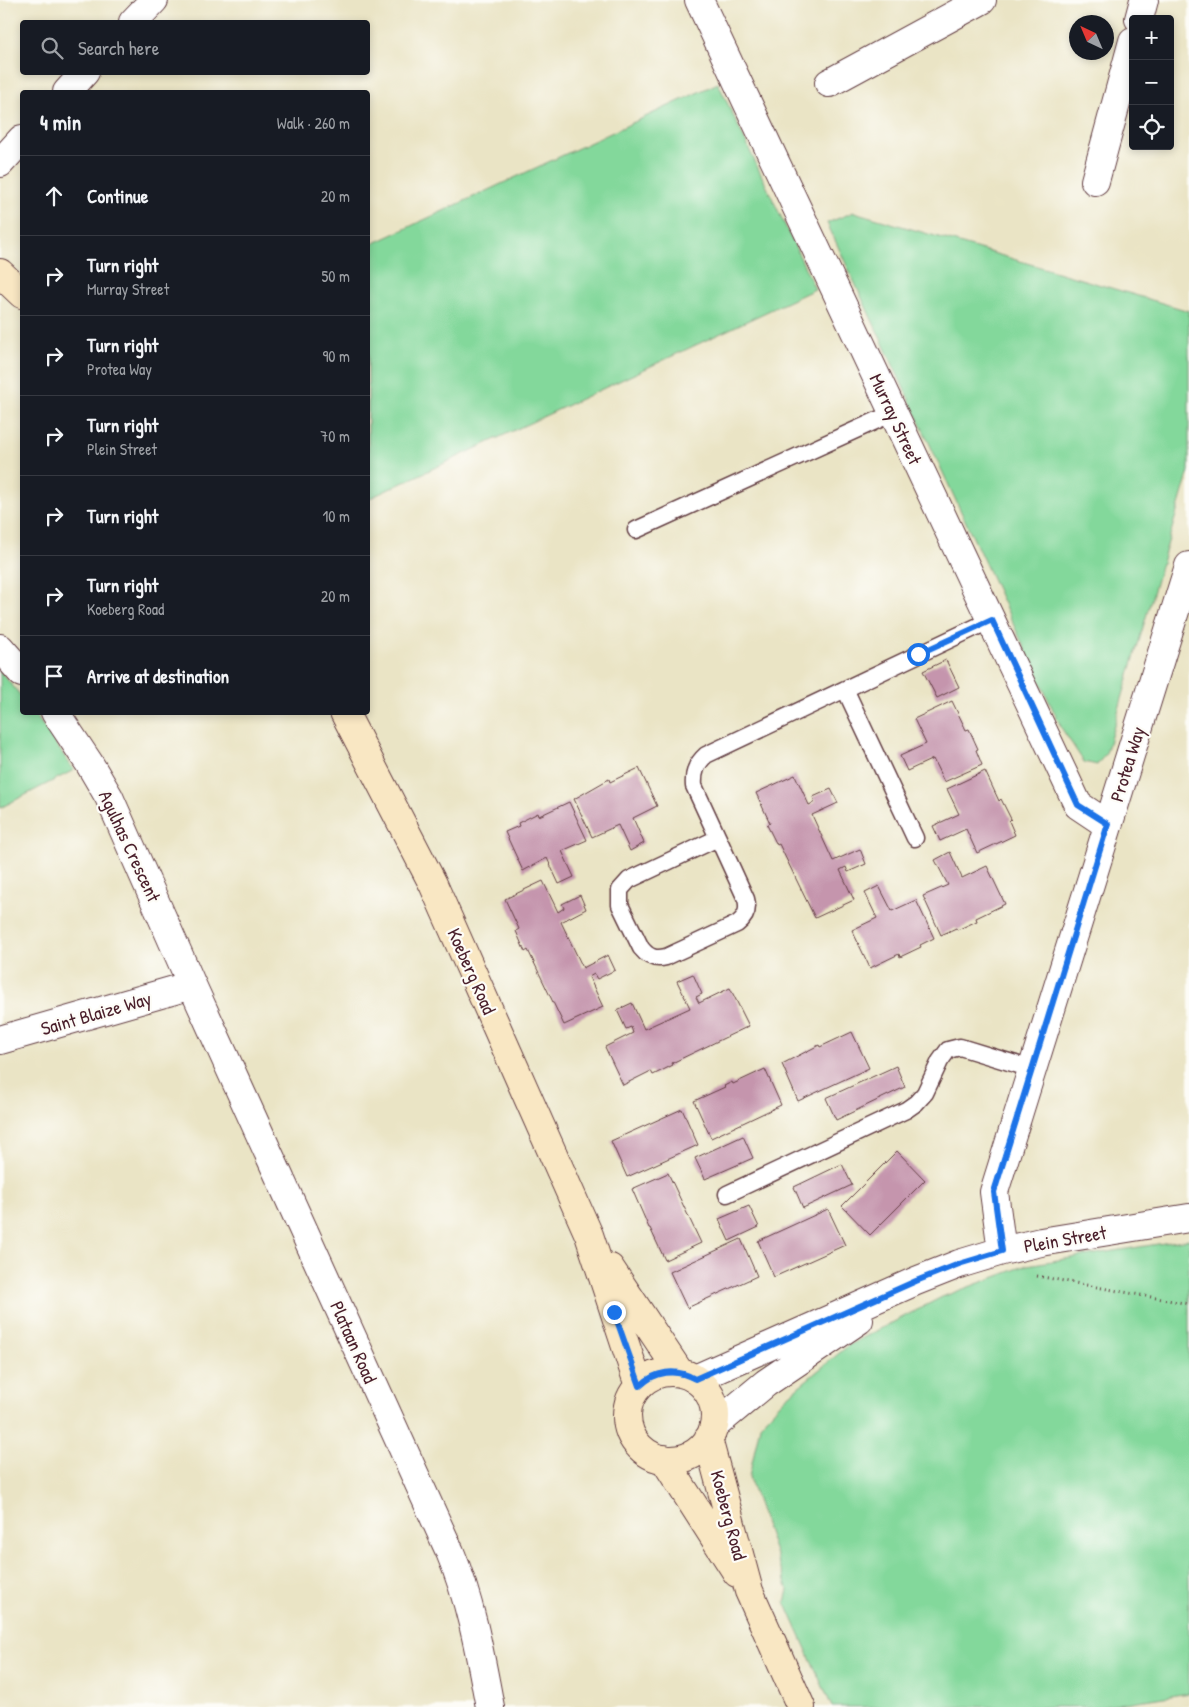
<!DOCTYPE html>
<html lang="en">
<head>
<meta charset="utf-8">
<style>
  :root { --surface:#171b24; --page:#20242c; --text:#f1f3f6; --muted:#9ea1a6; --line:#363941 }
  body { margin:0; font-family:"Patrick Hand",sans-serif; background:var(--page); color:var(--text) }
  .controls { position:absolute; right:15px; top:15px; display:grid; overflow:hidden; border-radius:5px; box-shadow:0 2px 8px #0003 }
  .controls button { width:45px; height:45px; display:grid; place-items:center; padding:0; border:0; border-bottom:1px solid var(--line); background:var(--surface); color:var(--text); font:25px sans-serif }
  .compass { position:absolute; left:1069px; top:15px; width:45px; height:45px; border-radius:50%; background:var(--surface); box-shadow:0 2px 8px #0003; rotate:316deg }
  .stop { position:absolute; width:15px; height:15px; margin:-11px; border:4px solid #1a73e8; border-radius:50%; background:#fff }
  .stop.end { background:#1a73e8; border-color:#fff; box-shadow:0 1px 5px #0008 }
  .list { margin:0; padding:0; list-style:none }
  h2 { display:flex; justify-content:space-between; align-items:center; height:65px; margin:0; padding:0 20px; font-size:21px }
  h2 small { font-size:16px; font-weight:400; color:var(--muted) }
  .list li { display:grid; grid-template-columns:32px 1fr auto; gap:15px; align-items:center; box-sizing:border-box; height:80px; padding:0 20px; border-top:1px solid var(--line) }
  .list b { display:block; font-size:19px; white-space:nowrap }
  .list p { margin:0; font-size:16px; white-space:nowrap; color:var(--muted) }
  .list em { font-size:16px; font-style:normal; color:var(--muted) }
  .icon { flex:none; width:28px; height:28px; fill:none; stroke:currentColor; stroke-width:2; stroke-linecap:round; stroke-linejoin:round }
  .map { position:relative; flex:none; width:1189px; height:1707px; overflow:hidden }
  .search { position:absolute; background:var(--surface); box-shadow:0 2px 8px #0003; left:20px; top:20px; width:350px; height:55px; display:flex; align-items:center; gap:12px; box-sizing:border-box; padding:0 18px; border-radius:5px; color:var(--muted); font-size:19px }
  .panel { position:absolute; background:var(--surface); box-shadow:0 2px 8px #0003; left:20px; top:90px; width:350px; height:625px; border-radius:5px }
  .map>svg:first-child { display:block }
  .green { fill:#83d89b; stroke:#667c63 }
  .building { fill:#c595ad }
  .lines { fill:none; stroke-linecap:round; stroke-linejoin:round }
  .service-casing { stroke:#623d42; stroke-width:19 }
  .minor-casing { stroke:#623d42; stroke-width:30 }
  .tertiary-casing { stroke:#623d42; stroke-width:30 }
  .secondary-casing { stroke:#623d42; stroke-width:30 }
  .path { stroke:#623d42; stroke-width:3; stroke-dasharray:1 4; stroke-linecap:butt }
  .service { stroke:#fff; stroke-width:16 }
  .minor { stroke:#fff; stroke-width:28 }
  .tertiary { stroke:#fff; stroke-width:28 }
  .secondary { stroke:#f9e7c3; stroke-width:28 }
  .route { stroke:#1a73e8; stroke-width:6 }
  .labels { text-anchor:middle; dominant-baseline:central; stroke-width:4.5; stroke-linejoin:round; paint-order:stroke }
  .street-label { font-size:19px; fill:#4a1f2b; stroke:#fdfcf7 }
</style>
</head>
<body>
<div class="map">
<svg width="1189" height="1707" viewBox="0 0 1189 1707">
  <rect width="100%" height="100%" fill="#fdfcf7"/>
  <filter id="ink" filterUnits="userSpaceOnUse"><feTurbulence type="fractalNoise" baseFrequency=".02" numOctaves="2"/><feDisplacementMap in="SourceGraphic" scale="10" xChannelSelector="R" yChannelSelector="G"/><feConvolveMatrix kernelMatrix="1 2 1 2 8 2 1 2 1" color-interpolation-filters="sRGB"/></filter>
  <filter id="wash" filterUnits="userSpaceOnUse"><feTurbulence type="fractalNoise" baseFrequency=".0096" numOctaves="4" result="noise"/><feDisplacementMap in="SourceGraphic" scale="20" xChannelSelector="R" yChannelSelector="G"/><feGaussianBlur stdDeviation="1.12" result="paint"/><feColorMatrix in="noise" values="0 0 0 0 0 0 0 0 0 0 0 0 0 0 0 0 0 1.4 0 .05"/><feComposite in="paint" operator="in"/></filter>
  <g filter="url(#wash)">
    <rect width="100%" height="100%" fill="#eae4c5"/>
    <path class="green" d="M 718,83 L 815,289 L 368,499 L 368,246 Z
      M 854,212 L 1189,311 L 1189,471 L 1106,753 L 1097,765 L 1084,762 L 1062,729 L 827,223 Z
      M 0,671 L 22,697 L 22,712 L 34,713 L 74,770 L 0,808 Z
      M 1189,1239 L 1189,1693 L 1100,1707 L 832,1707 L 785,1602 L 788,1590 L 749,1477 L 760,1425 L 785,1398 L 849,1345 L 942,1297 L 1027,1265 Z"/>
    <g id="blocks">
      <path class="building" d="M 946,660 L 959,687 L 937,698 L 923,671 Z
        M 952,701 L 966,730 L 969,729 L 978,749 L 976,750 L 982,765 L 944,782 L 933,759 L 907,771 L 900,756 L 926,744 L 914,719 Z
        M 639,768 L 657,806 L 633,818 L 644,843 L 630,851 L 618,825 L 592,837 L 574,799 L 609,779 L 610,782 Z
        M 985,771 L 999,801 L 1001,799 L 1011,819 L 1009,821 L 1015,835 L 977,853 L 966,829 L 940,841 L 933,826 L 959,814 L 947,789 Z
        M 795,775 L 809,805 L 815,802 L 813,797 L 831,789 L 838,803 L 812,815 L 833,861 L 860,849 L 866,864 L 848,872 L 846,867 L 840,870 L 854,900 L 815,918 L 779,844 L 777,845 L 767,825 L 770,823 L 756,793 Z
        M 569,802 L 587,840 L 562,851 L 574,877 L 559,884 L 547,858 L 523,871 L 505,832 L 519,826 L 518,823 L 538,813 L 539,816 Z
        M 950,852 L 962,878 L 987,866 L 1005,904 L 976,918 L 977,921 L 957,930 L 956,928 L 941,935 L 923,896 L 948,885 L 935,860 Z
        M 543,881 L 558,912 L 564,908 L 562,904 L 580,895 L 586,909 L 561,922 L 583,968 L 608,955 L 615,970 L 597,979 L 594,974 L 589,977 L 603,1007 L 564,1025 L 528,950 L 525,952 L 516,931 L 519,929 L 505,899 Z
        M 879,886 L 892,911 L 916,900 L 934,938 L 920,945 L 921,947 L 900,957 L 899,954 L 870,968 L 852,930 L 877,918 L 865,893 Z
        M 693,974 L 702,994 L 696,997 L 699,1003 L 730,988 L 749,1026 L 672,1063 L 673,1065 L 653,1075 L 651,1071 L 623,1085 L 605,1047 L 633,1033 L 631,1027 L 626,1029 L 617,1010 L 632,1003 L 644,1029 L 690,1008 L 677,981 Z
        M 852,1032 L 869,1068 L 798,1101 L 782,1064 L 819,1045 L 820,1047 Z
        M 896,1066 L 905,1087 L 836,1120 L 826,1098 Z
        M 765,1069 L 781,1105 L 711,1138 L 694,1101 L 725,1087 L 724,1086 L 732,1082 L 733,1084 Z
        M 682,1109 L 698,1145 L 627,1177 L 611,1141 Z
        M 743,1136 L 753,1158 L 705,1179 L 695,1158 Z
        M 897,1151 L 925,1180 L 870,1235 L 842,1206 Z
        M 842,1164 L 852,1185 L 803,1208 L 794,1187 Z
        M 668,1173 L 701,1243 L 665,1260 L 650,1228 L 649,1228 L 632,1189 Z
        M 749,1206 L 759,1227 L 729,1241 L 719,1219 Z
        M 828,1209 L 845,1245 L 774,1277 L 758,1241 Z
        M 741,1239 L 757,1276 L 687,1308 L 670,1272 Z"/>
    </g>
  </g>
  <g filter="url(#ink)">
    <use href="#blocks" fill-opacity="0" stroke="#623d42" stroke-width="1"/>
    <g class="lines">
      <defs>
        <path id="service" d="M 636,530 L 893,413
          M 845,689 L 915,838
          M 718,838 L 694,786 C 693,773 696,764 706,755 L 991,620
          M 718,838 L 746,899 C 749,910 746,917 737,924 L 666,957 C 655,960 648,957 641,948 L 620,905 L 620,890 L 629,880 Z
          M 727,1194 L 906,1110 L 916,1103 L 925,1093 L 940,1061 L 948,1050 L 960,1047 L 1032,1069"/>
        <path id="minor" d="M 1139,19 L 1144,0
          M 133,22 L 154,0
          M 829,83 L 982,0
          M 67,92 L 85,72
          M 0,163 L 22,139
          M 1095,181 L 1133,41
          M 0,648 L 22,673
          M 55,712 L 89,763 L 109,797 L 192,985 L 450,1552 C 471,1602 480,1654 490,1707
          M 0,1040 L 192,985"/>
        <path id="tertiary" d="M 699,0 L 1078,805 L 1108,825
          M 1002,1251 L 994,1192 L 1189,566
          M 695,1379 L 916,1281 L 959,1264 L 1002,1251 L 1041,1242 L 1189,1218
          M 714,1426 L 766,1383 L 859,1320"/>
        <path id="secondary" d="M 0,273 L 22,294
          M 344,712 L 433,884 L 589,1235 L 639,1386
          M 610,1268 L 680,1373
          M627 1416a44 44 0 1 1 88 0a44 44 0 1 1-88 0Z
          M 708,1439 L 749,1591 L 801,1707
          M 664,1459 L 737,1573"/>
      </defs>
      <use href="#service" class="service-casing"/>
      <use href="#minor" class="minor-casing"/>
      <use href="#tertiary" class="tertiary-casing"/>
      <use href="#secondary" class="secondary-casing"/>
      <path class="path" d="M 1037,1276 L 1189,1304"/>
      <use href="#service" class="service"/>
      <use href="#minor" class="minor"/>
      <use href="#tertiary" class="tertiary"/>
      <use href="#secondary" class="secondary"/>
    </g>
  </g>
  <g class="lines" filter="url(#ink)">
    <path class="route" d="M 614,1312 L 640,1386 C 655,1371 676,1368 695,1379 L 916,1281 L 959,1264 L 1002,1251 L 994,1192 L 1108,824 L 1078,805 L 992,620 L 918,654"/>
  </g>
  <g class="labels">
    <g class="street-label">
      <text transform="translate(896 419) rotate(65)">Murray Street</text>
      <text transform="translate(1127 764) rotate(-73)">Protea Way</text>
      <text transform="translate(130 846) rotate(65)">Agulhas Crescent</text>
      <text transform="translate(472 971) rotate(66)">Koeberg Road</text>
      <text transform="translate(96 1013) rotate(-16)">Saint Blaize Way</text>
      <text transform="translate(1065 1239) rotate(-10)">Plein Street</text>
      <text transform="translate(354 1342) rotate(66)">Plataan Road</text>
      <text transform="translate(729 1515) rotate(75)">Koeberg Road</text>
    </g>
  </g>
</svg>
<div class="controls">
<button>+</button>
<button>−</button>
<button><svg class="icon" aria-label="locate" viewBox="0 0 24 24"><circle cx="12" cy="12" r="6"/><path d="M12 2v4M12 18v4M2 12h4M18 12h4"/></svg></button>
</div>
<svg class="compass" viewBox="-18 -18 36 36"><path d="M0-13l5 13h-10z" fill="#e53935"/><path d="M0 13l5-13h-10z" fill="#9ea1a6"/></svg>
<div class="stop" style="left:918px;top:654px"></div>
<div class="stop end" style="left:614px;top:1312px"></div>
<div class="search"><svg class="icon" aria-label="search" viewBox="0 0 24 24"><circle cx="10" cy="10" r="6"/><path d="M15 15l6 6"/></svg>Search here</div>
<section class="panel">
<h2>4 min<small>Walk · 260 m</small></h2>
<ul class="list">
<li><svg class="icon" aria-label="ahead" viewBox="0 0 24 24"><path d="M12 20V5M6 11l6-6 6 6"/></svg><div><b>Continue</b></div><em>20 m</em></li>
<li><svg class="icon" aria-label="right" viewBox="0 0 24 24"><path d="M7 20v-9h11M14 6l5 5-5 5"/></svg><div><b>Turn right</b><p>Murray Street</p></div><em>50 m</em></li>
<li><svg class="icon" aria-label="right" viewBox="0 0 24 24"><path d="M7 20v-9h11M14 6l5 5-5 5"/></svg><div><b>Turn right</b><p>Protea Way</p></div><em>90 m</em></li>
<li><svg class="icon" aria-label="right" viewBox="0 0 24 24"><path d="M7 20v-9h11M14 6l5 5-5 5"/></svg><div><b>Turn right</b><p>Plein Street</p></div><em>70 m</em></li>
<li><svg class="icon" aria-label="right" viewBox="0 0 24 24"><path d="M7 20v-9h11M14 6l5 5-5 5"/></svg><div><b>Turn right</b></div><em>10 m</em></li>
<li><svg class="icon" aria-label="right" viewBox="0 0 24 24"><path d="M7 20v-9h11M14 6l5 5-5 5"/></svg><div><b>Turn right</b><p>Koeberg Road</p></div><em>20 m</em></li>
<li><svg class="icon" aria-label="arrive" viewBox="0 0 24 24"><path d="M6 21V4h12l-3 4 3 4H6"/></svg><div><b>Arrive at destination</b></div></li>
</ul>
</section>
</div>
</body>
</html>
